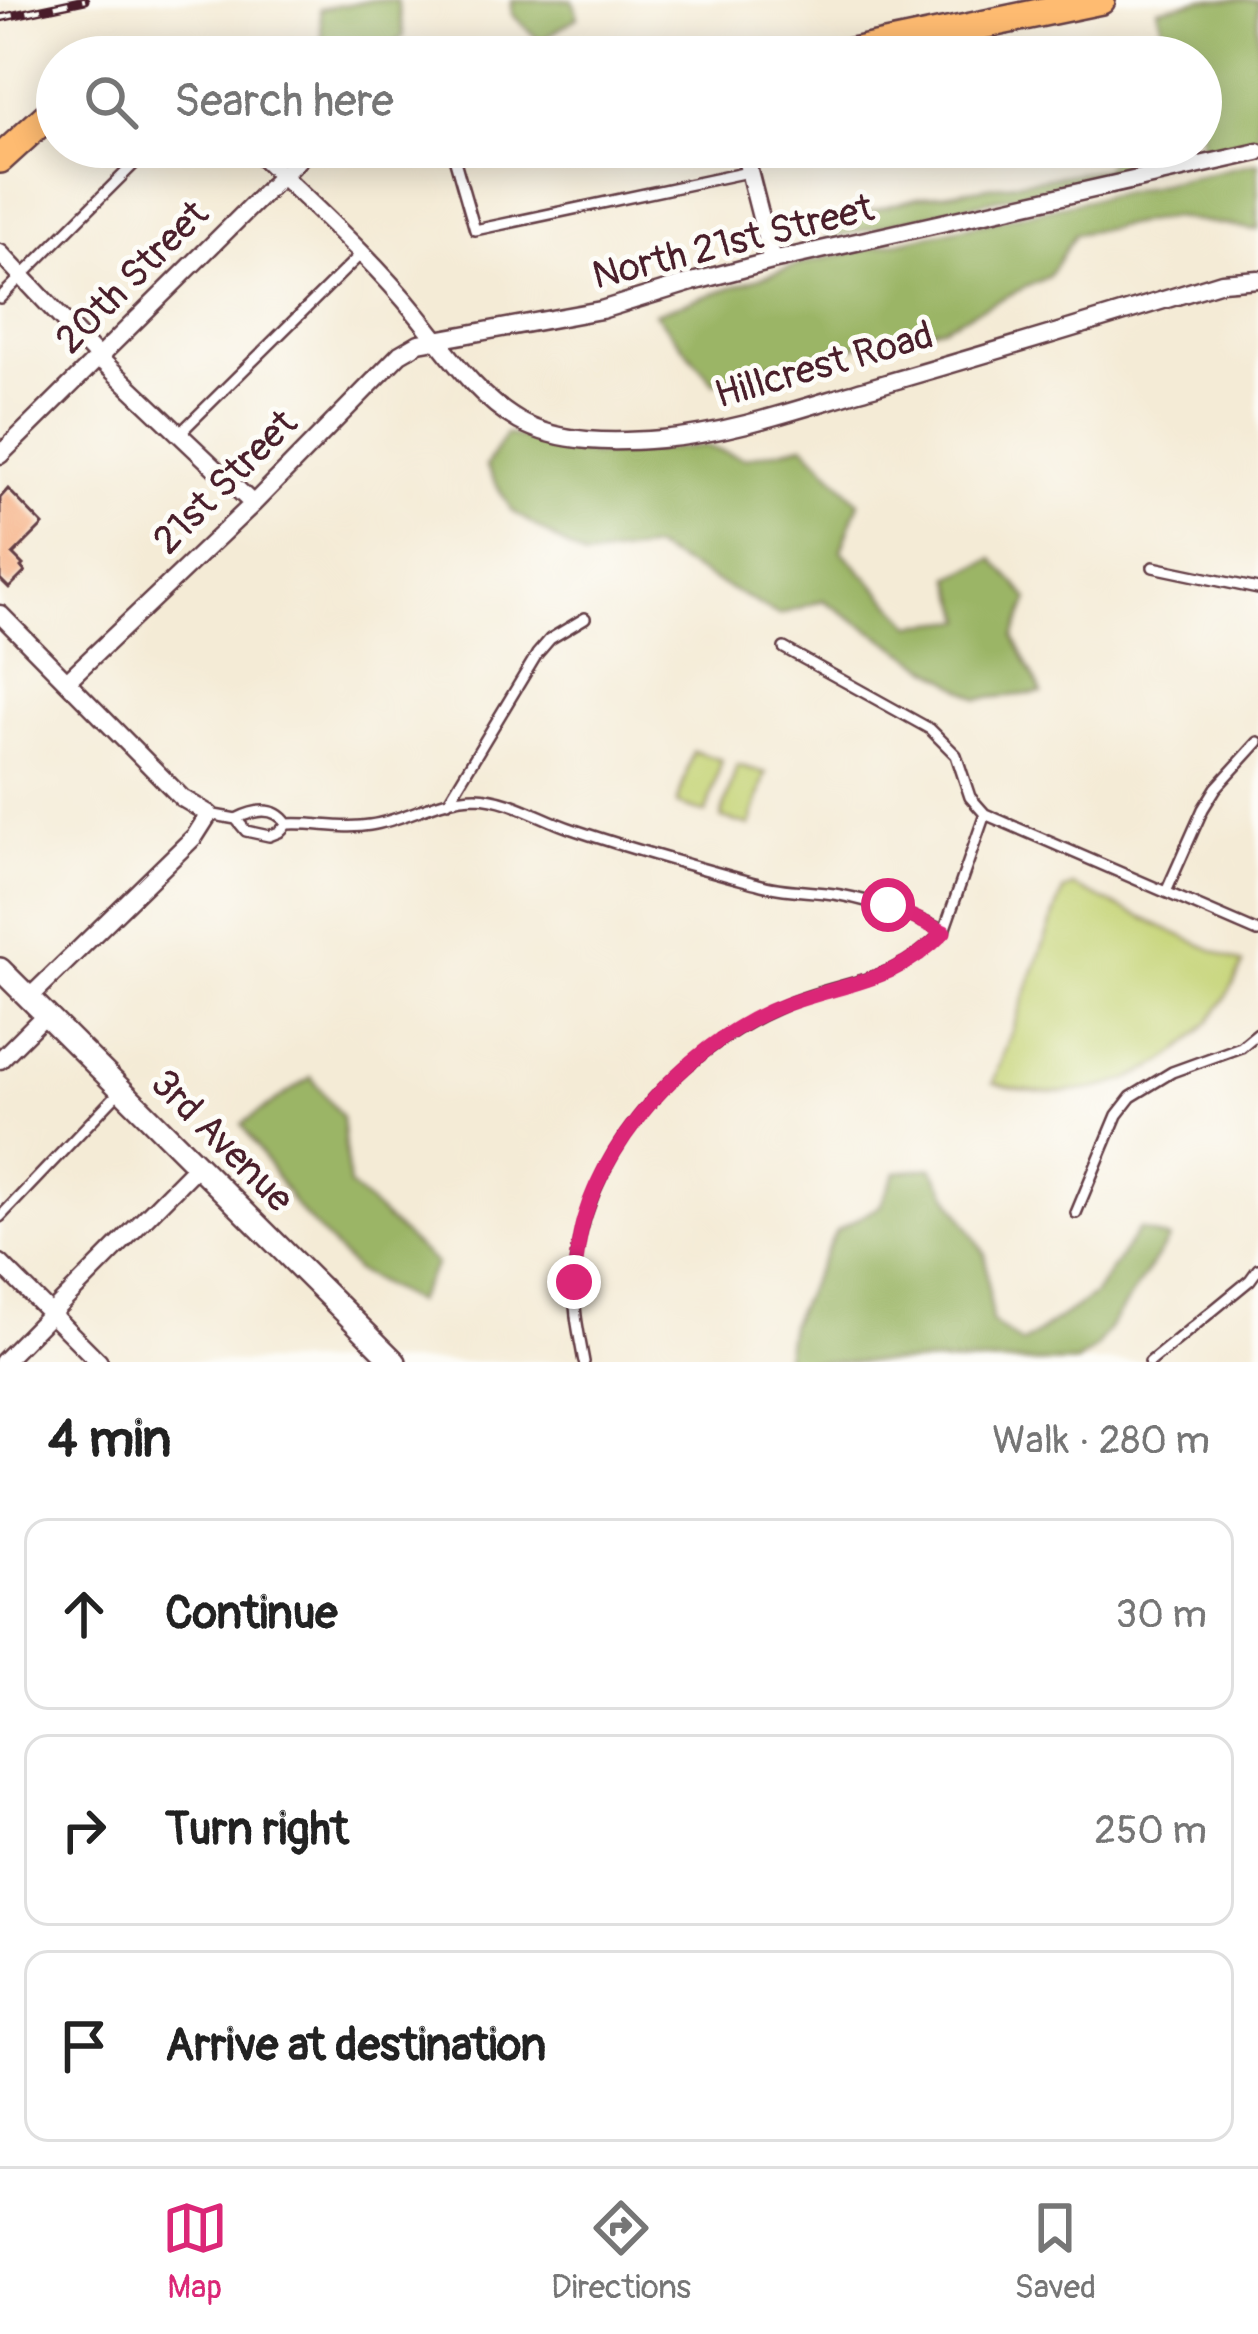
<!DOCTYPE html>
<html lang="en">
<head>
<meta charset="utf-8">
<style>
  :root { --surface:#fff; --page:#f2f2f2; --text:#222; --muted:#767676; --line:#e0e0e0; --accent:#db2777 }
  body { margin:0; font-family:Pangolin,sans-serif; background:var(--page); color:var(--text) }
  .stop { position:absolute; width:36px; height:36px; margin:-27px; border:9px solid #db2777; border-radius:50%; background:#fff }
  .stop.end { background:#db2777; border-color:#fff; box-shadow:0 3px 12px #0008 }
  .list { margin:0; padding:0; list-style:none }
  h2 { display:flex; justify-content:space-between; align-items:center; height:156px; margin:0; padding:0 48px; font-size:51px }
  h2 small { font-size:39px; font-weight:400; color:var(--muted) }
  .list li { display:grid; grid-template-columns:78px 1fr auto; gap:36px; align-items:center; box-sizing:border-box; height:192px; margin:0 24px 24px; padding:0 24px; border:3px solid var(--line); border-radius:24px }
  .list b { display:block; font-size:45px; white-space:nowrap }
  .list em { font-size:39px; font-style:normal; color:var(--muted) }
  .icon { flex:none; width:66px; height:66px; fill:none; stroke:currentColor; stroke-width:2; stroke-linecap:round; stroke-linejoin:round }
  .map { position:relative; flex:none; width:1258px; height:1362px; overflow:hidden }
  .search { position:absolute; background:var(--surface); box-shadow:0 6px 30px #0003; left:36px; right:36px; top:36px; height:132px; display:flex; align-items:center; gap:30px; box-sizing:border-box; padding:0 42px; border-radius:66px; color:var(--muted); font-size:45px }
  .sheet { height:804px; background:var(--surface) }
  nav { display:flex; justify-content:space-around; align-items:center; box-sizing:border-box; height:168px; border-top:3px solid var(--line); background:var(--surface); font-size:33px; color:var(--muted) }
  nav a { display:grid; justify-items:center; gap:6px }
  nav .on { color:var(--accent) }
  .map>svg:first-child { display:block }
  .green { fill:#c4d375; stroke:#877950; stroke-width:3 }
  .forest { fill:#9bb566; stroke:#726a48; stroke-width:3 }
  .building { fill:#f6af82 }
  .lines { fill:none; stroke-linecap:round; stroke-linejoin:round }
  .service-casing { stroke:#643e45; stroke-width:14 }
  .minor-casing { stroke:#643e45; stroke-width:21 }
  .tertiary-casing { stroke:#643e45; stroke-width:26 }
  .primary-casing { stroke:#643e45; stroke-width:32 }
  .service { stroke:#fff; stroke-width:9 }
  .minor { stroke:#fff; stroke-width:16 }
  .tertiary { stroke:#fff; stroke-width:21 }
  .primary { stroke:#febb71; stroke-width:27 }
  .rail-casing { stroke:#4a1f2b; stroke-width:9 }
  .rail { stroke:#fdfcf7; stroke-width:4.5; stroke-dasharray:14; stroke-linecap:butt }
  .route { stroke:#db2777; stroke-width:15 }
  .labels { text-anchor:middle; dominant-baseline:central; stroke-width:10; stroke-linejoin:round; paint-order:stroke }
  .street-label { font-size:39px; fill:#4a1f2b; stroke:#fdfcf7 }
</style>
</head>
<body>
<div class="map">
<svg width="1258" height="1362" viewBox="0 0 1258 1362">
  <rect width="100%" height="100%" fill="#fdfcf7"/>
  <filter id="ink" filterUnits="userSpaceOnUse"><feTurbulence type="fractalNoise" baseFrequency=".00833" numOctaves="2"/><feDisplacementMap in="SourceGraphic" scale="24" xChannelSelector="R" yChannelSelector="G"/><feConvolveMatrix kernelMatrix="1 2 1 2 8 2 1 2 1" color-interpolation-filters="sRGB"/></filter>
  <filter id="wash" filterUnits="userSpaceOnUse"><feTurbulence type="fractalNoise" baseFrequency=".004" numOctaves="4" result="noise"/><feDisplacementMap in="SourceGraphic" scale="48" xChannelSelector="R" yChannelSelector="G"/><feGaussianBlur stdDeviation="2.7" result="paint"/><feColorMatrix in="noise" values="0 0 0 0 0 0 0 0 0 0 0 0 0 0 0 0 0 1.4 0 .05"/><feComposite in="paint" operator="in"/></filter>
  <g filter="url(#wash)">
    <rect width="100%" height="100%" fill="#f4ebd6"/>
    <path class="green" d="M 693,751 L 722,760 L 706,813 L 677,804 Z
      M 737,765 L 766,773 L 750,826 L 721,818 Z
      M 1073,886 L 1243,964 C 1201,1066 1099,1114 993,1083 L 1063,891 Z"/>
    <path class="forest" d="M 373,0 L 397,0 L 404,36 L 384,52 L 323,53 L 320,9 Z
      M 512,0 L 573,0 L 578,17 L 540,41 L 512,14 Z
      M 1202,0 L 1258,0 L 1258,138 L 827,239 L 839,219 L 917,198 L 1104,169 L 1122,147 L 1201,147 L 1201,57 L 1171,57 L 1157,9 Z
      M 1258,162 L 1258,230 L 1172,217 L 1075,234 L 1049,276 L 942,327 L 763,366 L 714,383 L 655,313 L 804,263 Z
      M 506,434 L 594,455 L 704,446 L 744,458 L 804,445 L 859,502 L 841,550 L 912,625 L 965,620 L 951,577 L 993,559 L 1029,599 L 1014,637 L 1042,693 L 978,699 L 823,600 L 779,615 L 653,548 L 585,558 L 512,511 L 486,466 Z
      M 311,1077 L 342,1117 L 349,1185 L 436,1264 L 415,1302 L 356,1271 L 295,1205 L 242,1124 Z
      M 932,1168 L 985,1254 L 992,1322 L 1022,1344 L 1094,1295 L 1139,1229 L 1169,1239 L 1096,1348 L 1076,1362 L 784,1362 L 790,1325 L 836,1231 L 880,1206 L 896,1172 Z"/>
    <g id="blocks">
      <path class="building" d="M 8,489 L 43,525 L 13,555 L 23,565 L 21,567 L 25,572 L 9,588 L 0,579 L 0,498 Z"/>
    </g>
  </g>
  <g filter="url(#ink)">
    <use href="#blocks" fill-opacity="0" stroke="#643e45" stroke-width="3"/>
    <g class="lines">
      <defs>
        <path id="service" d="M 451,147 L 475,230 L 748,172
          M 0,298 L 151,147
          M 179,434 L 361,254
          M 1153,567 L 1258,589
          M 784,648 L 930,729 L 956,755 L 970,797 L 985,814
          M 448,802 L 537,654 L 550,639 L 585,618
          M 209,814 L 236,819 L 246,831 L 269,836 L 279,832 L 287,824 C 274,805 254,810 236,819
          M 287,824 C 315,822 342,830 370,825 C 406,820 439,797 476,797 C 510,798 541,819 572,829 C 633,850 696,867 758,884 C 784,892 813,890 840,895 C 878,902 910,915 944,931
          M 1166,892 L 1203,809 L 1216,788 L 1258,742
          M 1076,1213 L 1117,1115 L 1131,1097 L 1172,1072 L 1241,1047 L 1258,1033
          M 0,1217 L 121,1090
          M 584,1362 C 579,1335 573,1308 574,1280 C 580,1160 673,1054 780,1007 C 844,978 890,988 944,931 L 985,814 L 1258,932
          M 1150,1362 L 1250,1280 L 1258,1269"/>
        <path id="minor" d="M 252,147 C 308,202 369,255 418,316 C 448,353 476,396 519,421 C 560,444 615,443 661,439 C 733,433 804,407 873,387 C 990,353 1106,318 1222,282 L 1258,279
          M 743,147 L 772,261
          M 0,253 L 98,357 L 253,504
          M 0,455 L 311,147
          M 0,614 L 182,798 L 209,814 L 195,836 L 29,998
          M 67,681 L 253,504 L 400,354 L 419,343 L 601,310 L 692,282 L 772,261 L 1258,152
          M 0,1060 L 45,1015
          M 0,1263 L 99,1362
          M 3,1362 L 197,1166"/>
        <path id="tertiary" d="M 0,969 L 395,1362"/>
        <path id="primary" d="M 828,57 L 1101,0
          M 0,159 L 57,107"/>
      </defs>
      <use href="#service" class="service-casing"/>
      <use href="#minor" class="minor-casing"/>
      <use href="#tertiary" class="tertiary-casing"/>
      <use href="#primary" class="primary-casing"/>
      <use href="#service" class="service"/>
      <use href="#minor" class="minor"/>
      <use href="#tertiary" class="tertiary"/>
      <use href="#primary" class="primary"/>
      <defs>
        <path id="rail" d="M 0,18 L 85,0"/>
      </defs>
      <use href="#rail" class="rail-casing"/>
      <use href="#rail" class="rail"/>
    </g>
  </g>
  <g class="lines" filter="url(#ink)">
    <path class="route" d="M 574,1282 C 576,1261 578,1239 584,1219 C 610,1129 700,1035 787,1004 C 849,982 896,982 944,932 L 888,905"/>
  </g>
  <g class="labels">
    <g class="street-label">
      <text transform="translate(733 242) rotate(-14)">North 21st Street</text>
      <text transform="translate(132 277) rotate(-45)">20th Street</text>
      <text transform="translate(824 365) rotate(-16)">Hillcrest Road</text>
      <text transform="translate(225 482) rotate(-45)">21st Street</text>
      <text transform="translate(222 1141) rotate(45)">3rd Avenue</text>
    </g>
  </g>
</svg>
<div class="stop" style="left:888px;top:905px"></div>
<div class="stop end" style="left:574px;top:1282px"></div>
<div class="search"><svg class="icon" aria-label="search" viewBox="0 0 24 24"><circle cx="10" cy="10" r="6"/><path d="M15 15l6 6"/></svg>Search here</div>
</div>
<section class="sheet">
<h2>4 min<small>Walk · 280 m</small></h2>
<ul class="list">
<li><svg class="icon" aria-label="ahead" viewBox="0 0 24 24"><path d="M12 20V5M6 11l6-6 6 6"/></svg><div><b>Continue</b></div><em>30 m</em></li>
<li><svg class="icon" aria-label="right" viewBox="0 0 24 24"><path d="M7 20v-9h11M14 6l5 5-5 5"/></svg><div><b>Turn right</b></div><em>250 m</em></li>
<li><svg class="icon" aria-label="arrive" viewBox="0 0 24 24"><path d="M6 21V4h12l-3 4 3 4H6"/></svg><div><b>Arrive at destination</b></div></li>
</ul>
</section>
<nav>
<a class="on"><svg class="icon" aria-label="map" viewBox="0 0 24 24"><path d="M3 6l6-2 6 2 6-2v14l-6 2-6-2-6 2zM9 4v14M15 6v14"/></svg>Map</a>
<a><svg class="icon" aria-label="directions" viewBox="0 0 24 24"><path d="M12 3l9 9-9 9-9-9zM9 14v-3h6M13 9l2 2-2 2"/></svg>Directions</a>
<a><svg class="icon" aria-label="saved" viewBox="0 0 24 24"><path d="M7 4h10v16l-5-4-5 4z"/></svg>Saved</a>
</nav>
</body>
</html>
